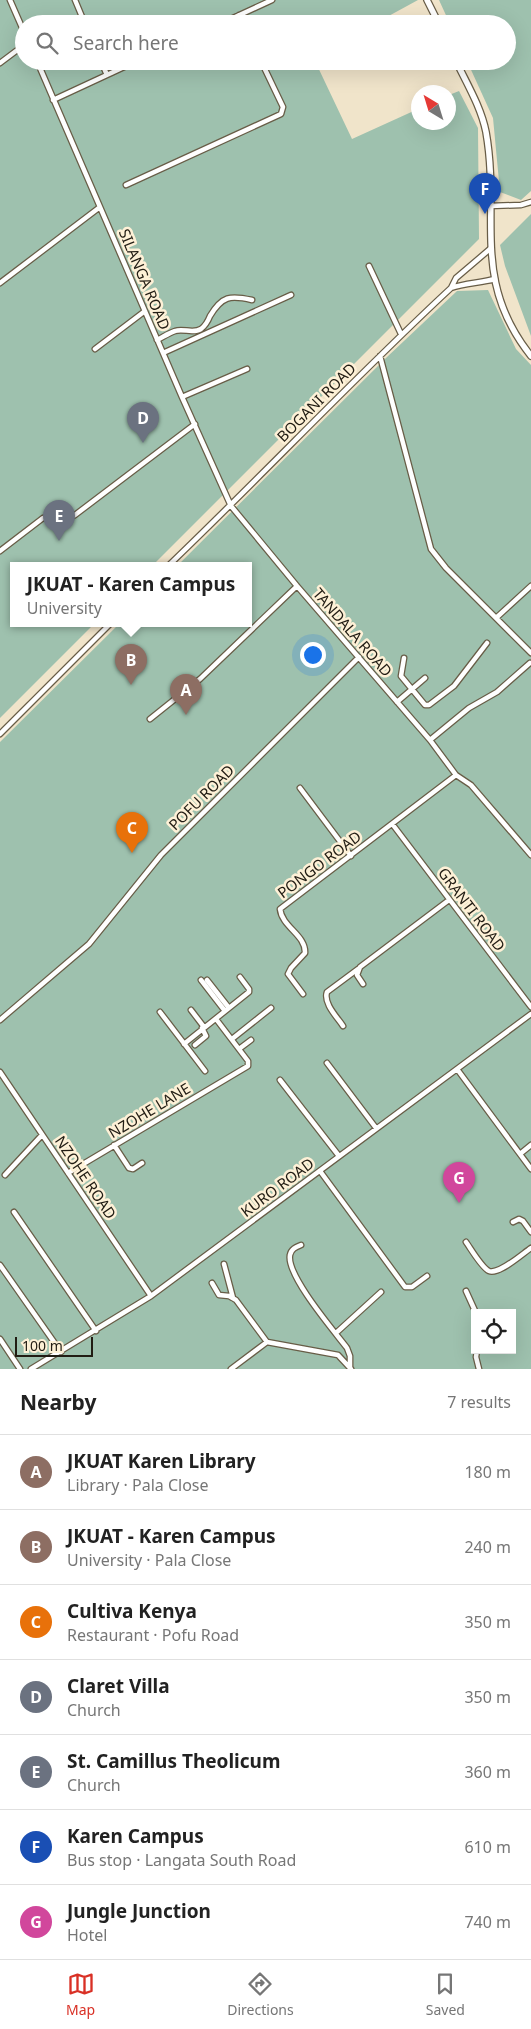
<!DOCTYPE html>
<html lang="en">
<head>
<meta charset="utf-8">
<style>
  :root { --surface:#fff; --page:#f6f6f6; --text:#222; --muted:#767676; --line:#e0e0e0; --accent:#d93025 }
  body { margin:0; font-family:"Noto Sans",sans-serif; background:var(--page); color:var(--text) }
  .controls { position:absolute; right:15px; bottom:15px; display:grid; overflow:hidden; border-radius:0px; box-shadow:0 5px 20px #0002 }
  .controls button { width:45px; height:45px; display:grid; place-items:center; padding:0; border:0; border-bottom:1px solid var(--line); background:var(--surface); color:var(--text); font:25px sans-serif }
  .compass { position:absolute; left:411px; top:85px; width:45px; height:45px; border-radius:50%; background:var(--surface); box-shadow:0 5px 20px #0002; rotate:322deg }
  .scale { position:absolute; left:15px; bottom:12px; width:78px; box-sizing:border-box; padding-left:5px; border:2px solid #211c13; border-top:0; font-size:14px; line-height:18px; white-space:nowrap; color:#211c13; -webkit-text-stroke:4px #fef1d7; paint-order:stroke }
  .you { position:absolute; left:312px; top:654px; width:18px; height:18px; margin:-12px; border:4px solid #fff; border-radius:50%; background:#1a73e8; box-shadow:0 0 0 8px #1a73e833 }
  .badge { display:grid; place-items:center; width:32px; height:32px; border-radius:50%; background:var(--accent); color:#fff; font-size:16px; font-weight:700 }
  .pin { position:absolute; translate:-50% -41px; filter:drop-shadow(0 1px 2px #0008) }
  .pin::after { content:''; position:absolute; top:26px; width:18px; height:15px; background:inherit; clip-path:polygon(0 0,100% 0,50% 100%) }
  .popup { position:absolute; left:10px; top:562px; width:242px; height:65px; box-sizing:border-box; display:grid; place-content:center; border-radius:0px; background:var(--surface); filter:drop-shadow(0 1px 4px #0005); font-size:16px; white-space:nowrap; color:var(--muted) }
  .popup b { font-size:19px; color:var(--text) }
  .popup::after { content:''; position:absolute; left:50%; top:100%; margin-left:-10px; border:10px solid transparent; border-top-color:var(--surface) }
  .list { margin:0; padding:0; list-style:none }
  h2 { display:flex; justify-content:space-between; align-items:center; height:65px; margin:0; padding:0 20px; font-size:21px }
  h2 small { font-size:16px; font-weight:400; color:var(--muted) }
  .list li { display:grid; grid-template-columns:32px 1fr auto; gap:15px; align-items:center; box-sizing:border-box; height:75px; padding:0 20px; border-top:1px solid var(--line) }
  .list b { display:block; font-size:19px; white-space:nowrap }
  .list p { margin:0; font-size:16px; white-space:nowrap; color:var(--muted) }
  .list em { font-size:16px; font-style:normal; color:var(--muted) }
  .icon { flex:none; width:28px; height:28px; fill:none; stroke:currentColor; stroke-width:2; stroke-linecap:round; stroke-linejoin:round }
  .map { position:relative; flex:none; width:531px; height:1369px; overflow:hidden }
  .search { position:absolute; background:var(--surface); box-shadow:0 5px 20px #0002; left:15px; right:15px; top:15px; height:55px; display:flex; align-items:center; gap:12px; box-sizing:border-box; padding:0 18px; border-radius:28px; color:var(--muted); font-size:19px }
  .sheet { height:590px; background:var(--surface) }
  nav { display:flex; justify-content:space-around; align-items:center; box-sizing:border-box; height:70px; border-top:1px solid var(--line); background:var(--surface); font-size:14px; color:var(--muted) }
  nav a { display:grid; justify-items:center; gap:2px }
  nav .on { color:var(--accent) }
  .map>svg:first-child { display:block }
  .green { fill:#9ec1ae; fill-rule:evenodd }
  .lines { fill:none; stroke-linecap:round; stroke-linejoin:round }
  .minor-casing { stroke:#685d47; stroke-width:7 }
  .tertiary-casing { stroke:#685d47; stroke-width:8 }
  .minor { stroke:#fff; stroke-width:4.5 }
  .tertiary { stroke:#fff; stroke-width:5.5 }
  .labels { text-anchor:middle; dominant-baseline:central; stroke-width:5; stroke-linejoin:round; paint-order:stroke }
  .street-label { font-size:15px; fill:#211c13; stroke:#fef1d7 }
</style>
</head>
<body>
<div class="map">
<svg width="531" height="1369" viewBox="0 0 531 1369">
  <rect width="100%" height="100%" fill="#f0e4ca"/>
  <path class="green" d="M 0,0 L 418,0 L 374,24 L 24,24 L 24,61 L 315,61 L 352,139 L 418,109 L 418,122 L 448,122 L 449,95 L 459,91 L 478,128 L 479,239 L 152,566 L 13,566 L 13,624 L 94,624 L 0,718 Z
    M 439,0 L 531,0 L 531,191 L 521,200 L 500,192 L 493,118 L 467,61 L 507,61 L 507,24 L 450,24 Z
    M 531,214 L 531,336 L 505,266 L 500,245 Z
    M 488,290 L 516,349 L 531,365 L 531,1369 L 0,1369 L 0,742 L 119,624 L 248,624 L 248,566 L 177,566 L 387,357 L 457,291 ZM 475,1313 L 512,1313 L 512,1350 L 475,1350 Z"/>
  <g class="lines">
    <defs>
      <path id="minor" d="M 10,0 L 24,32
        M 75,0 L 85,24
        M 239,15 L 243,24
        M 220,24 L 272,0
        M 37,61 L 182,397 L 231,506 L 297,586 L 430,740 L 456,775 L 471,785 L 531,855
        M 101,61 L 107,75
        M 0,63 L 24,45
        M 53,100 L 137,61
        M 126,185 L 281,114 L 283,107 L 261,61
        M 490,206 L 521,205 L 531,202
        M 369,266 L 401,334
        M 0,283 L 100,207
        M 451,288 L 456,278 L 490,249
        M 157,340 C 163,337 169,333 175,331 C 183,328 193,334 201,329 C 205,326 208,321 210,316 C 222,296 230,295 252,300
        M 95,349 L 145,311
        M 163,353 L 291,295
        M 380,356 L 431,549 L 446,568 L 531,653
        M 182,397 L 247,369
        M 0,551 L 43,518 C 54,513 64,522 75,515 L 195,424
        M 168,566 C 263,475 354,378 451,288 C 464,283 480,283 495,279
        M 496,618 L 531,586
        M 404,658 L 401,676 L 425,705 L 429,705 L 454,686 L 487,643
        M 397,702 L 425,678
        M 150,719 L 200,679 L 297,586
        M 0,734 L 110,624
        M 430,740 L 469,708 L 497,692 L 530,663
        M 300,788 L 351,856
        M 393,825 L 531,1007
        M 201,980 L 225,1011
        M 207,980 L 229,1008
        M 363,984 L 357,975 L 360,967 L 449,900
        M 303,994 L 288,974 L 291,968 L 305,953 C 306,935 282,927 280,909 L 456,775
        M 191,1010 L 204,1027
        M 160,1012 L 205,1071
        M 0,1020 L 89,944 L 161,855 L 359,657
        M 343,1026 C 337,1017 323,1003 327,992 L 358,969
        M 232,1039 L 271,1008
        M 184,1044 L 249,992 L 249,989 L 240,977
        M 195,1045 L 206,1036 L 202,1028
        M 239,1049 L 251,1040
        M 327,1063 L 376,1128
        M 457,1069 L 531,1169
        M 0,1072 L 151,1296
        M 280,1080 L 339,1156
        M 114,1145 L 129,1168 L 133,1169 L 142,1163
        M 520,1154 L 531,1145
        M 320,1171 L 405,1287 L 412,1287 L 427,1276
        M 68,1173 L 248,1066 L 248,1061 L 216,1019
        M 5,1175 L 42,1135
        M 14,1212 L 96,1331
        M 513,1222 L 519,1219 L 523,1221 L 531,1232
        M 466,1242 C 471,1249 482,1268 489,1271 C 499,1275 522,1254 531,1248
        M 301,1245 C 296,1247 291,1249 290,1255 C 286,1275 334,1331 347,1348 L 350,1356 L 350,1367
        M 224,1264 L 233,1298
        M 0,1265 L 61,1352
        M 212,1283 L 219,1295 L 229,1296 L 236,1300 L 267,1342 L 338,1355 L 351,1369
        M 466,1291 L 476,1313
        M 336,1333 L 381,1292
        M 0,1339 L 20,1369
        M 477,1350 L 476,1357 L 479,1369
        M 31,1369 L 151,1296 L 531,1014
        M 231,1369 L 267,1342"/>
      <path id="tertiary" d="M 427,0 L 439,24
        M 456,61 C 467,84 481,107 486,132 C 501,217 470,279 531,356"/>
    </defs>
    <use href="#minor" class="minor-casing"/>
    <use href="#tertiary" class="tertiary-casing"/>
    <use href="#minor" class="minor"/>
    <use href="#tertiary" class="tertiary"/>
  </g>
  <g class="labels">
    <g class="street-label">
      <text transform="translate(145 279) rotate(67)">SILANGA ROAD</text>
      <text transform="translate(316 402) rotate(-45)">BOGANI ROAD</text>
      <text transform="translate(353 632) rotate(49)">TANDALA ROAD</text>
      <text transform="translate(201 797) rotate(-45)">POFU ROAD</text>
      <text transform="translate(319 864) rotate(-37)">PONGO ROAD</text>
      <text transform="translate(472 909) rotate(53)">GRANTI ROAD</text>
      <text transform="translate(149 1110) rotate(-31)">NZOHE LANE</text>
      <text transform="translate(86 1177) rotate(56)">NZOHE ROAD</text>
      <text transform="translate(277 1187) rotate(-37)">KURO ROAD</text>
    </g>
  </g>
</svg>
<div class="controls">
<button><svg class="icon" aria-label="locate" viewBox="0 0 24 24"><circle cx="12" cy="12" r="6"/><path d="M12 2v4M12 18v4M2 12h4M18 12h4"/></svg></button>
</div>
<svg class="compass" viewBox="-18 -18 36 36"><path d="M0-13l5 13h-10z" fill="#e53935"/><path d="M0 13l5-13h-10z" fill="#767676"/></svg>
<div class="scale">100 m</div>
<div class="you"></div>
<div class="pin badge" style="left:186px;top:715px;background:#8d6e63">A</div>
<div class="pin badge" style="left:131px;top:685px;background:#8d6e63">B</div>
<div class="popup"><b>JKUAT - Karen Campus</b>University</div>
<div class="pin badge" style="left:132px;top:853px;background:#e8710a">C</div>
<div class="pin badge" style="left:143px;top:443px;background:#6b7280">D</div>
<div class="pin badge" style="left:59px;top:541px;background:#6b7280">E</div>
<div class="pin badge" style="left:485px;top:214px;background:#1a4fb4">F</div>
<div class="pin badge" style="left:459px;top:1203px;background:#d1479c">G</div>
<div class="search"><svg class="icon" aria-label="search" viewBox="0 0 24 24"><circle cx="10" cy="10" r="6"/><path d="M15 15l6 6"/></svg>Search here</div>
</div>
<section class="sheet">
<h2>Nearby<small>7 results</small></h2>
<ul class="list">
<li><span class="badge" style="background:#8d6e63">A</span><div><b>JKUAT Karen Library</b><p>Library · Pala Close</p></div><em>180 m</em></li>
<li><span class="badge" style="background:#8d6e63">B</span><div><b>JKUAT - Karen Campus</b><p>University · Pala Close</p></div><em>240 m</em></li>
<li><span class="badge" style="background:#e8710a">C</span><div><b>Cultiva Kenya</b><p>Restaurant · Pofu Road</p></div><em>350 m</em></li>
<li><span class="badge" style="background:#6b7280">D</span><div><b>Claret Villa</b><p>Church</p></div><em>350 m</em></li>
<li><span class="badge" style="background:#6b7280">E</span><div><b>St. Camillus Theolicum</b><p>Church</p></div><em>360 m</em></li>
<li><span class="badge" style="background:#1a4fb4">F</span><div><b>Karen Campus</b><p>Bus stop · Langata South Road</p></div><em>610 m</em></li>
<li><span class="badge" style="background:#d1479c">G</span><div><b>Jungle Junction</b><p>Hotel</p></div><em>740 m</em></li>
</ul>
</section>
<nav>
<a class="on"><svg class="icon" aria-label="map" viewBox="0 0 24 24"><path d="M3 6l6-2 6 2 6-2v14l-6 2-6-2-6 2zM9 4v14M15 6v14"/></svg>Map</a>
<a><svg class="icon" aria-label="directions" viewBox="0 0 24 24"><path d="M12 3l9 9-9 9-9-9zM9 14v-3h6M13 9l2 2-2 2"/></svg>Directions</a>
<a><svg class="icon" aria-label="saved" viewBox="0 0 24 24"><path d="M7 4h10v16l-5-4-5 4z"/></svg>Saved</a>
</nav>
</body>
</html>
